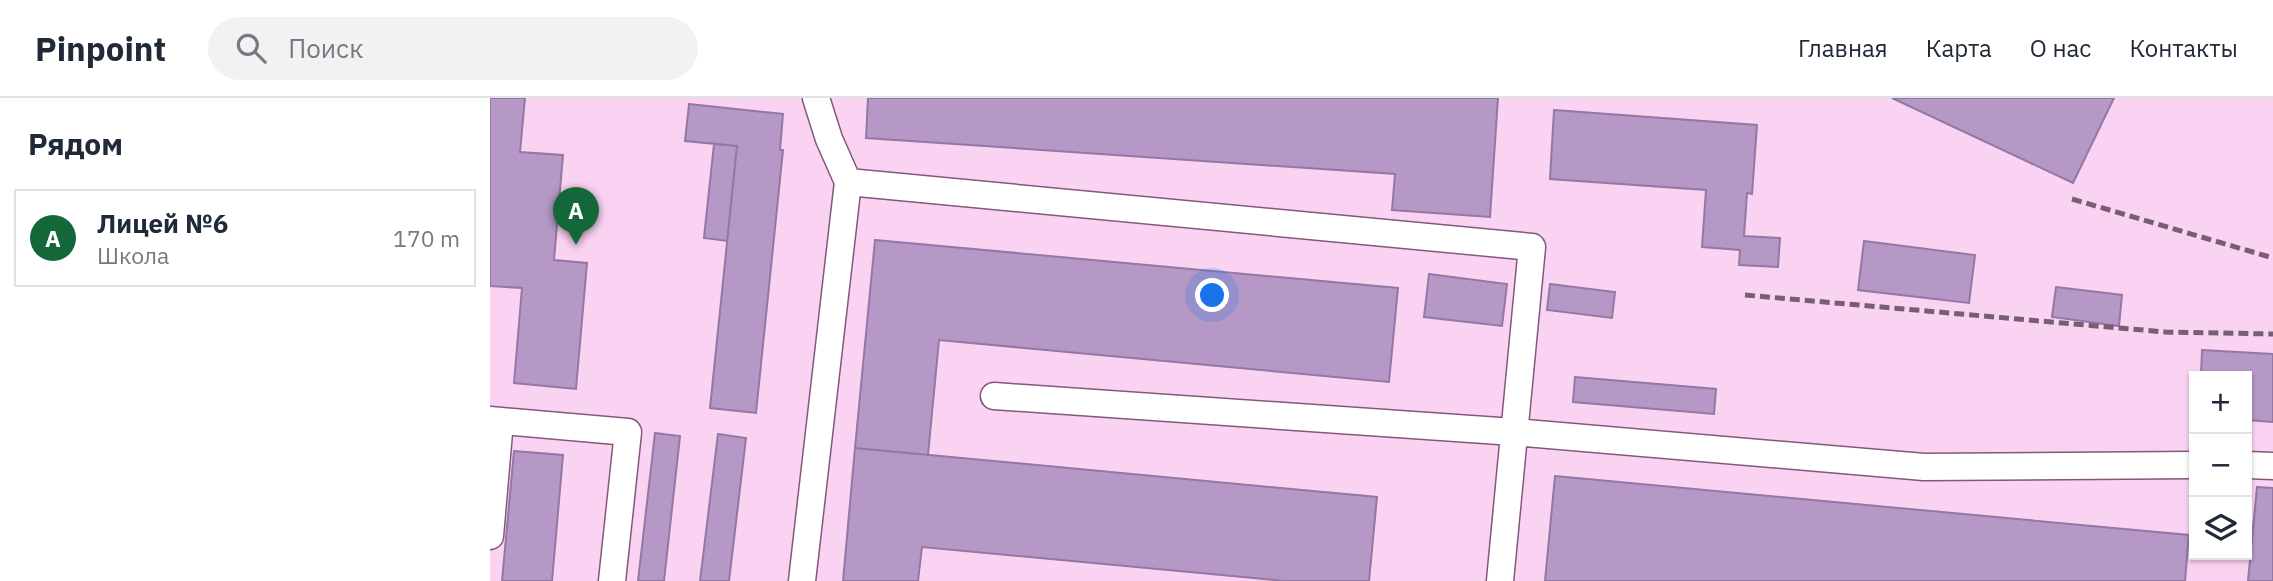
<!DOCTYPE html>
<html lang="ru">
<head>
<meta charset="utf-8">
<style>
  :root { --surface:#fff; --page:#f2f2f3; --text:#1f2937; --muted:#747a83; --line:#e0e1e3; --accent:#146738 }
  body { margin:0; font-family:"IBM Plex Sans",sans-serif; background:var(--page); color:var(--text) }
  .controls { position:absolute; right:21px; bottom:21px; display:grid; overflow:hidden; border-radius:0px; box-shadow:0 2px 5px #0004 }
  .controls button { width:63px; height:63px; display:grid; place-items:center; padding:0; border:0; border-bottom:2px solid var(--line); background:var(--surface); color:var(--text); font:35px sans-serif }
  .you { position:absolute; left:723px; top:198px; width:24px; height:24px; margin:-18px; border:5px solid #fff; border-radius:50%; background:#1a73e8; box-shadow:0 0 0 10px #1a73e833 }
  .badge { display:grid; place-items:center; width:46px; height:46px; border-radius:50%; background:var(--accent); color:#fff; font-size:23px; font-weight:700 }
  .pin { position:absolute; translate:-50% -58px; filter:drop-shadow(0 2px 4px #0008) }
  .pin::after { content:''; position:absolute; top:37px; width:24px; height:21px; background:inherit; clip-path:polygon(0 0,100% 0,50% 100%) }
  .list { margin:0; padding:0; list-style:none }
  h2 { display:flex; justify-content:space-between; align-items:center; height:91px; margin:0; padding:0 28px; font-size:30px }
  h2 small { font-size:23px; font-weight:400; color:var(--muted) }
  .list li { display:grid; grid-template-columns:46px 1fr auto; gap:21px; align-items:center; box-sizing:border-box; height:98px; margin:0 14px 14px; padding:0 14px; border:2px solid var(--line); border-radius:0px }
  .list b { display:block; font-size:26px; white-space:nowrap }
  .list p { margin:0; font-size:23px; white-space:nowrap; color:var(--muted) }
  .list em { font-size:23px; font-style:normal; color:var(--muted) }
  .icon { flex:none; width:38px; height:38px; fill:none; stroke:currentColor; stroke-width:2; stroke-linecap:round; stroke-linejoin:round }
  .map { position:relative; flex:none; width:1783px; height:483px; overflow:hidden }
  header { display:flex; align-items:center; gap:42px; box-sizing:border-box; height:98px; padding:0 35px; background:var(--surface); border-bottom:2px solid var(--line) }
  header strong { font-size:33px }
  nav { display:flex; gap:38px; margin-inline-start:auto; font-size:24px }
  .search { width:490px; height:63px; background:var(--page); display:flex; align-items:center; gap:18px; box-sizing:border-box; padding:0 24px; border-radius:38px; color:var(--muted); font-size:26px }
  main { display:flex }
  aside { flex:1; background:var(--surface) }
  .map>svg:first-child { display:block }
  .building { fill:#b598c6; stroke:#9377a4; stroke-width:2 }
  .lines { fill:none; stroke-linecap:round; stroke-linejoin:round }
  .minor-casing { stroke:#82587b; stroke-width:29 }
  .minor { stroke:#fff; stroke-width:26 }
  .rail { stroke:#785e73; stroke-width:5; stroke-dasharray:10 5; stroke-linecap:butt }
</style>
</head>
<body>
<header>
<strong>Pinpoint</strong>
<div class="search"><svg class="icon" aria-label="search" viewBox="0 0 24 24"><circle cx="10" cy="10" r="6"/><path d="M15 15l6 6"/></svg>Поиск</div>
<nav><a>Главная</a><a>Карта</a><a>О нас</a><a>Контакты</a></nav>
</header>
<main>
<aside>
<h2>Рядом<small></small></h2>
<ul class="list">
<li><span class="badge">A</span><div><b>Лицей №6</b><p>Школа</p></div><em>170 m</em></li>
</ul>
</aside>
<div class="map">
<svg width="1783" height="483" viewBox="0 0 1783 483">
  <rect width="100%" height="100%" fill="#fad3f2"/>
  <path class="building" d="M 0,0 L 35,0 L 30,54 L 73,57 L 64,162 L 97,165 L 86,291 L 24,285 L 32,190 L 0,188 Z
    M 378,0 L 1008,0 L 1000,119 L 902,112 L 905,76 L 376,40 Z
    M 1402,0 L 1624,0 L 1583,85 Z
    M 199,6 L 293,16 L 290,52 L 293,52 L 266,315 L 220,310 L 247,48 L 195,43 Z
    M 1064,12 L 1267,27 L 1262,96 L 1257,95 L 1254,138 L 1290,140 L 1288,169 L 1249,167 L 1250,152 L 1212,149 L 1216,92 L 1060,81 Z
    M 224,46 L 247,48 L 237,143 L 214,140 Z
    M 385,142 L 908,190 L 899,284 L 449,242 L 438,357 L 365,350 Z
    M 1374,143 L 1485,157 L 1479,205 L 1368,192 Z
    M 939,176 L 1017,186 L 1012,228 L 934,219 Z
    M 1060,186 L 1125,194 L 1122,220 L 1057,212 Z
    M 1566,189 L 1632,197 L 1629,228 L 1562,219 Z
    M 1712,252 L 1783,256 L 1783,324 L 1757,322 L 1757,278 L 1711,278 Z
    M 1085,279 L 1226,291 L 1224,316 L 1083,304 Z
    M 165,335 L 190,338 L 174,483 L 148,483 Z
    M 228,336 L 256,340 L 239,483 L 210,483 Z
    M 365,350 L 887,399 L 879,483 L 795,483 L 432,449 L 428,483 L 353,483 Z
    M 24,353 L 73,357 L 62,483 L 12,483 Z
    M 1065,378 L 1699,437 L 1695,483 L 1055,483 Z
    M 1767,389 L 1783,390 L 1783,483 L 1758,483 Z"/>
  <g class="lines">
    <defs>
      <path id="minor" d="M 326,0 L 339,41 L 358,84 L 1042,149 L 1010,483
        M 504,298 L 1024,334 L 1434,369 L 1704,367
        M 0,322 L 138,334 L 122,483
        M 1757,367 L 1783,368
        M 0,438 L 10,323
        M 312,483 L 358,84"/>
    </defs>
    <use href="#minor" class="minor-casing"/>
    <use href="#minor" class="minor"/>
    <path class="rail" d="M 1582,101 L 1783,160
      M 1255,197 L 1675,234 L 1783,236"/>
  </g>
</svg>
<div class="controls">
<button>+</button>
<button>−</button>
<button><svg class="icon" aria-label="layers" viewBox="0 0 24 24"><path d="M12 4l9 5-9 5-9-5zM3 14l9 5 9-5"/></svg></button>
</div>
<div class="you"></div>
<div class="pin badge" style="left:86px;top:147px">A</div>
</div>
</main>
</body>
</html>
